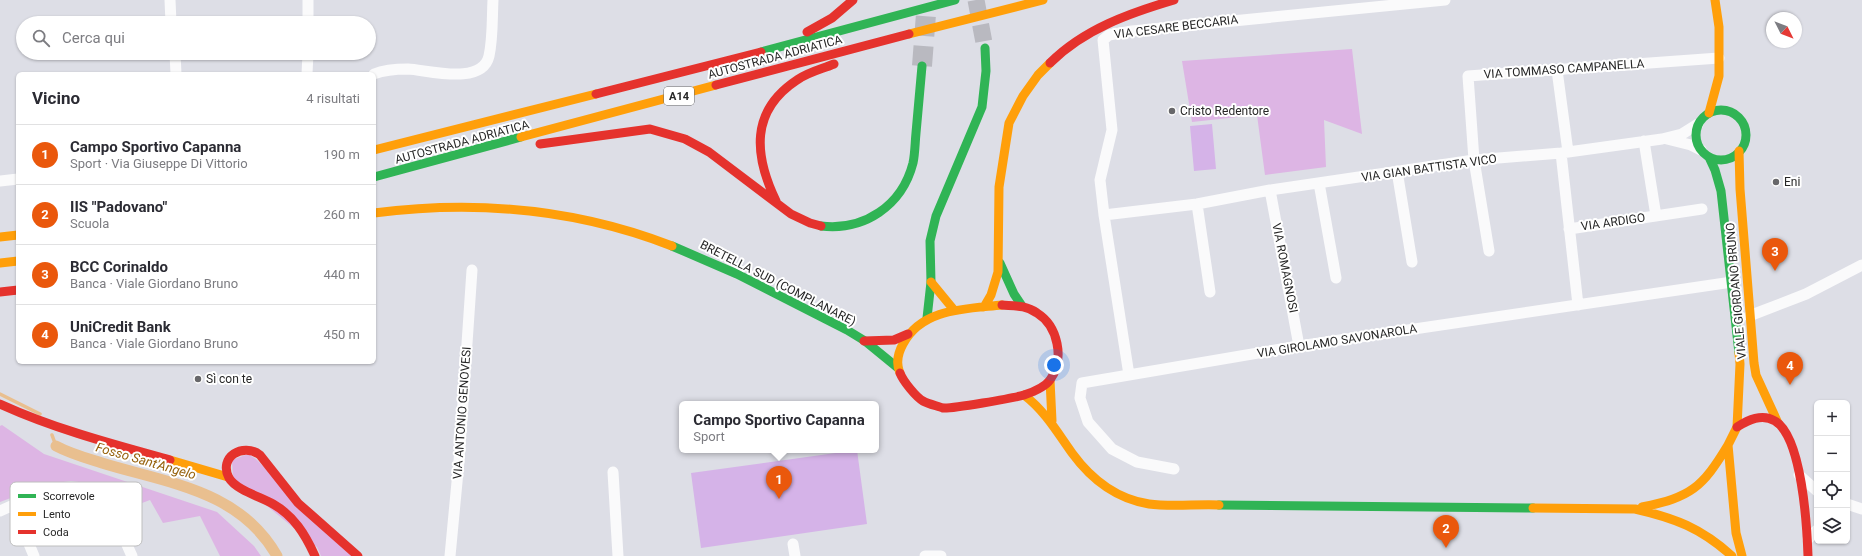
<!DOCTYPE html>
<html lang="it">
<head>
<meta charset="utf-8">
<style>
  :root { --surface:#fff; --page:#f2f2f3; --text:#2b2b33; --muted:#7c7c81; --line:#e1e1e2; --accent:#ea580c }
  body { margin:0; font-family:Roboto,sans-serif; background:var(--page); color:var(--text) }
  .controls { position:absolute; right:12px; bottom:12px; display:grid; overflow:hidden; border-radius:6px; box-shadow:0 1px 3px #0004 }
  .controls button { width:36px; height:36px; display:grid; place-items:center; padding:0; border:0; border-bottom:1px solid var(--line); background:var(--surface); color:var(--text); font:20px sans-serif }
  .compass { position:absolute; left:1766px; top:12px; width:36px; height:36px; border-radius:50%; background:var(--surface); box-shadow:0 1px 3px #0004; rotate:132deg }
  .you { position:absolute; left:1054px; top:365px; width:14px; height:14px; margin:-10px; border:3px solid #fff; border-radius:50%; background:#1a73e8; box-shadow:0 0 0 6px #1a73e833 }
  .badge { display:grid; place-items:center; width:26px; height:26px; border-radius:50%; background:var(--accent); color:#fff; font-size:13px; font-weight:700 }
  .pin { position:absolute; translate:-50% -33px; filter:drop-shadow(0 1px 2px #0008) }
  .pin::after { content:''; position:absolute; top:21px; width:14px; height:12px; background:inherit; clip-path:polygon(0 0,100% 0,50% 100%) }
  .popup { position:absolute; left:679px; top:401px; width:200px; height:52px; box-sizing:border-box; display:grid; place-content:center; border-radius:6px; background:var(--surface); filter:drop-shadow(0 1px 3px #0005); font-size:13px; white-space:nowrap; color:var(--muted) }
  .popup b { font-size:15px; color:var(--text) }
  .popup::after { content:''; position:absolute; left:50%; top:100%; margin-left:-8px; border:8px solid transparent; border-top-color:var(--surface) }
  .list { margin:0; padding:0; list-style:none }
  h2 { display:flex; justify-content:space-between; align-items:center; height:52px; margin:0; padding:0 16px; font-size:17px }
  h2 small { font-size:13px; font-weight:400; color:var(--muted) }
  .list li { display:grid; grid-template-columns:26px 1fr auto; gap:12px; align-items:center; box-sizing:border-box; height:60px; padding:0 16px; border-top:1px solid var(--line) }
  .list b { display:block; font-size:15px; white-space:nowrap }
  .list p { margin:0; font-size:13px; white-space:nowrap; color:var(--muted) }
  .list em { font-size:13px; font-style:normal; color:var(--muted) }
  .icon { flex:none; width:22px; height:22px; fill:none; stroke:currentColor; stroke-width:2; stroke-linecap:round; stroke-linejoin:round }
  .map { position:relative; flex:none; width:1862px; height:556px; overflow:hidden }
  .search { position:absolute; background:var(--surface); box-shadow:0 1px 3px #0004; left:16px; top:16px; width:360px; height:44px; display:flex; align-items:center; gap:10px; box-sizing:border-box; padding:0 14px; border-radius:22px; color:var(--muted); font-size:15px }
  .panel { position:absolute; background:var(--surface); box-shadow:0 1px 3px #0004; left:16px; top:72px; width:360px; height:292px; border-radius:6px }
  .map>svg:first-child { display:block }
  .green { fill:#ddb5e4 }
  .pitch { fill:#d5b3e8 }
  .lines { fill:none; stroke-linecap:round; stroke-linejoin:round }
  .stream { stroke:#e9bf8f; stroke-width:3.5 }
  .canal { stroke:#e9bf8f; stroke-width:11 }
  .primary-tunnel { stroke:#b9b9c0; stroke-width:17; stroke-dasharray:17 8; stroke-linecap:butt }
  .highway-tunnel { stroke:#b9b9c0; stroke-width:20; stroke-dasharray:20 10; stroke-linecap:butt }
  .street { stroke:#fafafb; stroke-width:11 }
  .fast { stroke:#30b455; stroke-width:9 }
  .slow { stroke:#ff9f0a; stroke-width:9 }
  .jam { stroke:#e5322d; stroke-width:9 }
  .poi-dot { fill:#67676a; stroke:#fff; stroke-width:1.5 }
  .labels { text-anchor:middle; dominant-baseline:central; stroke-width:4; stroke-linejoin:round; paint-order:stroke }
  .shield { fill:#fff; stroke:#686868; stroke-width:1 }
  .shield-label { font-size:11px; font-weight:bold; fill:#272727 }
  .street-label { font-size:12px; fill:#272727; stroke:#fff }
  .poi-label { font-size:12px; fill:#272727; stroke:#fff; text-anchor:start }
  .water-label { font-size:13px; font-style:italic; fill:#96620d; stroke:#fff }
  .key { fill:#fff; stroke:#bebebe; stroke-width:1 }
  .key-label { font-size:11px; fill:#272727 }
</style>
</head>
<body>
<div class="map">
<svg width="1862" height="556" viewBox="0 0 1862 556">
  <rect width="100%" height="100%" fill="#dddee6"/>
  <path class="green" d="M 1352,49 L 1362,134 L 1324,120 L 1326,167 L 1265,175 L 1257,115 L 1192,122 L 1182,61 Z
    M 2,425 L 44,454 L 217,512 L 254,546 L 261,556 L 220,556 L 200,516 L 163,523 L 150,500 L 121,511 L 109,492 L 94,484 L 71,481 L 48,484 L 0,502 L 0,426 Z
    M 248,454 L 256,459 L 352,556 L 321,556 L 317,547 L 233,478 L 232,460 Z"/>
  <path class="pitch" d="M 1212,124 L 1216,169 L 1194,171 L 1190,126 Z
    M 857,450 L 867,524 L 701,548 L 691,473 Z"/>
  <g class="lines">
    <path class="stream" d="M 0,394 L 40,414
      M 52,435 L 56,446"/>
    <path class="canal" d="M 56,446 C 71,454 86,458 102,463 C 167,483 240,490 277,556"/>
    <path class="primary-tunnel" d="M 976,0 L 985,48"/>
    <path class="highway-tunnel" d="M 922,66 L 926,14"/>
    <path class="street" d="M 170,0 L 171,23
      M 308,23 L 308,0
      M 175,53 L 176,74
      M 1557,70 L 1568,152
      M 307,74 L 308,53
      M 374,74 C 384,70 396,69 408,69 C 428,70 482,86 489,56 C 493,38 492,18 493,0
      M 1667,139 L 1691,145 L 1701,150
      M 1644,141 L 1656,216
      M 1561,153 L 1578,305
      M 1397,171 L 1412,262
      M 0,181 L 18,179
      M 1319,183 L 1336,278
      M 1270,190 L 1299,346
      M 1197,204 L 1210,292
      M 1104,215 L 1197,204 L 1270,190 L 1474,160 L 1561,153 L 1662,139 L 1682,134 L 1698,124
      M 1569,229 L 1702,209
      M 1489,251 L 1474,160 L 1468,76 L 1719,58
      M 1749,316 L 1806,294 L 1862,265
      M 1129,375 L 1104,215 L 1100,180 L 1112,130 L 1103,40 L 1109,35 L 1132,31 L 1445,0
      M 1174,469 L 1137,462 L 1112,449 L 1088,422 L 1080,398 L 1082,383 L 1299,346 L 1732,282
      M 613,472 L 618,556
      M 1799,475 L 1817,491
      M 1847,504 L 1862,509
      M 13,505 L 34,556
      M 0,511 C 30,497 83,475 108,506 C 117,517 125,542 132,556
      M 1808,539 L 1817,530
      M 793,544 L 795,556
      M 450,556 L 459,461 L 472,270
      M 925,556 L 941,556"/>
    <path class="fast" d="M 761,52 L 955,0
      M1696 135a25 25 0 1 1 50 0a25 25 0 1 1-50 0Z
      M 1709,157 L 1715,170 L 1721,191 L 1739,353
      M 374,177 L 521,137
      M 821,226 C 864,231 902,206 913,163 C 915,154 915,143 916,133 C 918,111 920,88 922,66
      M 672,246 L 737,274 L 847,330 L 865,341 L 898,368
      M 1000,263 L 1014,294 L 1022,306
      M 927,318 L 931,282 L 930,241 L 936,216 L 982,107 L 986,71 L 985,48
      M 1219,505 L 1533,508"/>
    <path class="slow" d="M 909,34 L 1043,0
      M 1709,113 L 1719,76 L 1719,27 L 1715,0
      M 521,137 L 716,85
      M 374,150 L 596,94
      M 1739,151 L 1740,189 L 1754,363 L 1756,375 L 1778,423
      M 374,213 C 475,200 577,209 672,246
      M 0,237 L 18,235
      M 0,263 L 18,261
      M 931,282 L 954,310
      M 984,307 L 991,295 L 998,272 L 999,187 L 1009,123 L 1023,96 L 1038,75 L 1050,63
      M 1739,353 L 1740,364 L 1737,427 L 1728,445 L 1736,533 L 1742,556
      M 900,373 C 896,364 898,353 903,344 C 922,308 966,309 1002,305
      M 1050,380 L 1052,421
      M 1024,395 C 1045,411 1057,432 1072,453 C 1091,479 1117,499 1149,504 C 1170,507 1197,504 1219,505
      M 170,460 L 228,477
      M 1642,507 C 1691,497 1702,488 1728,445
      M 1533,508 L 1635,509 C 1675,518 1701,528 1732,556"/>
    <path class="jam" d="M 807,32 L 832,18 L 853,0
      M 1050,63 C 1084,29 1130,13 1174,0
      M 716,85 L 909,34
      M 596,94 L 761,52
      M 540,144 L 650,129 L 685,139 L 709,152 L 791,214 L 810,223 L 821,226
      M 776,201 C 754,155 750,111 797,80 C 808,72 822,69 834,64
      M 0,292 L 18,290
      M 864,341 L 894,340 L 908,334
      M 900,373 C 903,381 916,397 923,401 C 928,404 938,406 943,408 C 951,409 1014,398 1024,395 C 1033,392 1045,387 1050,380 C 1065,359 1058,326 1037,313 C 1026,305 1014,306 1002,305
      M 0,404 C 55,429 112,444 170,460
      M 1737,427 C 1748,420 1762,413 1775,421 C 1802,437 1807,526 1808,556
      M 315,556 C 305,534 294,516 273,504 C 261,497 236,490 229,478 C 218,457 243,442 260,455 L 298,503 L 358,556"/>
  </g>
  <g class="poi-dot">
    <circle cx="1172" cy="111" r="4"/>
    <circle cx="1776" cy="182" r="4"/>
    <circle cx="198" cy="379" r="4"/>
  </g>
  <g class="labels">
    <rect class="shield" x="664" y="87" width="30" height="18" rx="3"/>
    <g class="shield-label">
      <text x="679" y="96">A14</text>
    </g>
    <g class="street-label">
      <text transform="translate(1176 27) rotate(-7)">VIA CESARE BECCARIA</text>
      <text transform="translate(775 57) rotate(-15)">AUTOSTRADA ADRIATICA</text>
      <text transform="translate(1564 69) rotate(-4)">VIA TOMMASO CAMPANELLA</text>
      <text transform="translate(462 142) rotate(-15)">AUTOSTRADA ADRIATICA</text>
      <text transform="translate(1429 168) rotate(-8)">VIA GIAN BATTISTA VICO</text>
      <text transform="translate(1613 222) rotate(-8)">VIA ARDIGO</text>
      <text transform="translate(1285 268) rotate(79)">VIA ROMAGNOSI</text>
      <text transform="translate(778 283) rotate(27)">BRETELLA SUD (COMPLANARE)</text>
      <text transform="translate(1736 291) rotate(-95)">VIALE GIORDANO BRUNO</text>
      <text transform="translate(1337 341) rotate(-9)">VIA GIROLAMO SAVONAROLA</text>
      <text transform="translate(462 413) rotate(-86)">VIA ANTONIO GENOVESI</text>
    </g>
    <g class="poi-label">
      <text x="1180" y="111">Cristo Redentore</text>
      <text x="1784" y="182">Eni</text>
      <text x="206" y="379">Sì con te</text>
    </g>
    <g class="water-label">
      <text transform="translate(146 461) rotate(16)">Fosso Sant'Angelo</text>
    </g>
  </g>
  <rect x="10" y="482" width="132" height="64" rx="6" class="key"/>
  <rect x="18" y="494" width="18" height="4" fill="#30b455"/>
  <rect x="18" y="512" width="18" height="4" fill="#ff9f0a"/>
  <rect x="18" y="530" width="18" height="4" fill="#e5322d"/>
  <g class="key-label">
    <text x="43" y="500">Scorrevole</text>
    <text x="43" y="518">Lento</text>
    <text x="43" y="536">Coda</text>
  </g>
</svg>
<div class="controls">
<button>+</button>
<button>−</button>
<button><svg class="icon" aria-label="locate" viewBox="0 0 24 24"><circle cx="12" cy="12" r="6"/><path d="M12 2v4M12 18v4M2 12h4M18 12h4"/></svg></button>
<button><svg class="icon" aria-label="layers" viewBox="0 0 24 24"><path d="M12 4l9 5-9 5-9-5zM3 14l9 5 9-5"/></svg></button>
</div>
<svg class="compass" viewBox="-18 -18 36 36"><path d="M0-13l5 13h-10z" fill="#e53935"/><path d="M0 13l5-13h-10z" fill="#7c7c81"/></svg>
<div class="you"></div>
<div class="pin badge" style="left:779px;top:499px">1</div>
<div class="popup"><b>Campo Sportivo Capanna</b>Sport</div>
<div class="pin badge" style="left:1446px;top:548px">2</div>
<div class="pin badge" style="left:1775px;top:271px">3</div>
<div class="pin badge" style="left:1790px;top:385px">4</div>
<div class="search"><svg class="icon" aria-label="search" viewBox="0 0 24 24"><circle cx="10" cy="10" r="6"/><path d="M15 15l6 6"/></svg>Cerca qui</div>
<section class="panel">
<h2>Vicino<small>4 risultati</small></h2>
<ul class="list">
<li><span class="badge">1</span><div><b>Campo Sportivo Capanna</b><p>Sport · Via Giuseppe Di Vittorio</p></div><em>190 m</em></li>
<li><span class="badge">2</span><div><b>IIS &quot;Padovano&quot;</b><p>Scuola</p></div><em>260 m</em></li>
<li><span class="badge">3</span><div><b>BCC Corinaldo</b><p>Banca · Viale Giordano Bruno</p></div><em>440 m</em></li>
<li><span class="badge">4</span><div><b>UniCredit Bank</b><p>Banca · Viale Giordano Bruno</p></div><em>450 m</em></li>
</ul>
</section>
</div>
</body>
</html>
